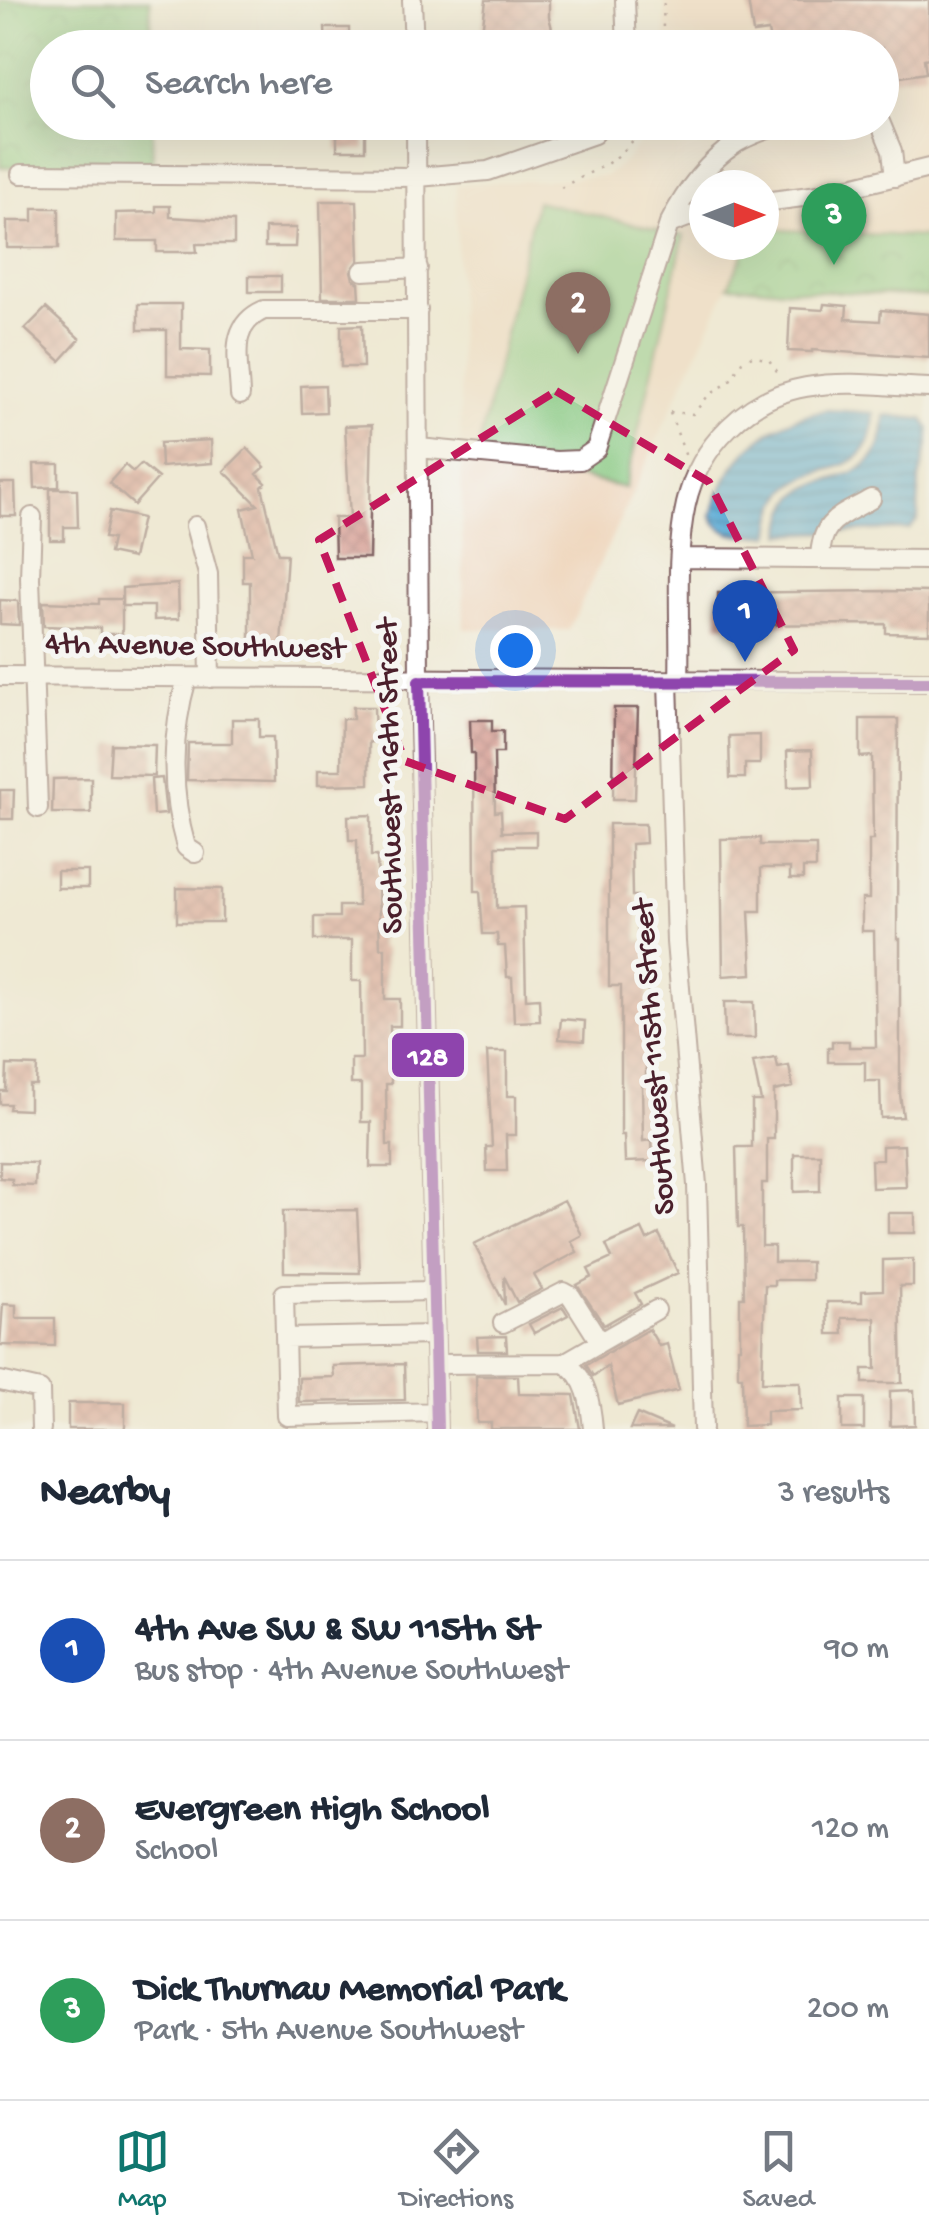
<!DOCTYPE html>
<html lang="en">
<head>
<meta charset="utf-8">
<style>
  :root { --surface:#fff; --page:#f2f2f3; --text:#1f2937; --muted:#747a83; --line:#e0e1e3; --accent:#0f766e }
  body { margin:0; font-family:"Gochi Hand",sans-serif; background:var(--page); color:var(--text) }
  .compass { position:absolute; left:689px; top:170px; width:90px; height:90px; border-radius:50%; background:var(--surface); box-shadow:0 10px 40px #0002; rotate:90deg }
  .you { position:absolute; left:515px; top:650px; width:35px; height:35px; margin:-25px; border:8px solid #fff; border-radius:50%; background:#1a73e8; box-shadow:0 0 0 15px #1a73e833 }
  .badge { display:grid; place-items:center; width:65px; height:65px; border-radius:50%; background:var(--accent); color:#fff; font-size:32px; font-weight:700 }
  .pin { position:absolute; translate:-50% -82px; filter:drop-shadow(0 2px 5px #0008) }
  .pin::after { content:''; position:absolute; top:52px; width:35px; height:30px; background:inherit; clip-path:polygon(0 0,100% 0,50% 100%) }
  .list { margin:0; padding:0; list-style:none }
  h2 { display:flex; justify-content:space-between; align-items:center; height:130px; margin:0; padding:0 40px; font-size:42px }
  h2 small { font-size:32px; font-weight:400; color:var(--muted) }
  .list li { display:grid; grid-template-columns:65px 1fr auto; gap:30px; align-items:center; box-sizing:border-box; height:180px; padding:0 40px; border-top:2px solid var(--line) }
  .list b { display:block; font-size:38px; white-space:nowrap }
  .list p { margin:0; font-size:32px; white-space:nowrap; color:var(--muted) }
  .list em { font-size:32px; font-style:normal; color:var(--muted) }
  .icon { flex:none; width:55px; height:55px; fill:none; stroke:currentColor; stroke-width:2; stroke-linecap:round; stroke-linejoin:round }
  .map { position:relative; flex:none; width:929px; height:1429px; overflow:hidden }
  .search { position:absolute; background:var(--surface); box-shadow:0 10px 40px #0002; left:30px; right:30px; top:30px; height:110px; display:flex; align-items:center; gap:25px; box-sizing:border-box; padding:0 35px; border-radius:55px; color:var(--muted); font-size:38px }
  .sheet { height:670px; background:var(--surface) }
  nav { display:flex; justify-content:space-around; align-items:center; box-sizing:border-box; height:140px; border-top:2px solid var(--line); background:var(--surface); font-size:28px; color:var(--muted) }
  nav a { display:grid; justify-items:center; gap:5px }
  nav .on { color:var(--accent) }
  .map>svg:first-child { display:block }
  .built { fill:#efd6bc; fill-rule:evenodd }
  .park { fill:url(#park-crowns); stroke:#687456; stroke-width:2.5 }
  .pitch { fill:#86c880; stroke:#687456; stroke-width:2.5 }
  .water { fill:url(#water-rules); stroke:#536680; stroke-width:2.5 }
  .building { fill:url(#building-cross-hatch) }
  .lines { fill:none; stroke-linecap:round; stroke-linejoin:round }
  .minor-casing { stroke:#846666; stroke-width:22 }
  .path { stroke:#846666; stroke-width:2.5; stroke-dasharray:2.5 8; stroke-linecap:butt }
  .minor { stroke:#fff; stroke-width:18 }
  .bus-1-casing { stroke:#f6f6f2; stroke-width:20 }
  .bus-1 { stroke:#8e44ad; stroke-width:12 }
  .marked { fill:none; stroke:#c2185b; stroke-width:8; stroke-dasharray:20 12; stroke-linejoin:round }
  .labels { text-anchor:middle; dominant-baseline:central; stroke-width:10; stroke-linejoin:round; paint-order:stroke }
  .street-label { font-size:32px; fill:#4a1f2b; stroke:#f6f6f2 }
  .line-badge { stroke:#f6f6f2; stroke-width:4 }
  .badge-label { font-size:28px; text-anchor:middle; font-weight:bold; fill:#fff }
</style>
</head>
<body>
<div class="map">
<svg width="929" height="1429" viewBox="0 0 929 1429">
  <defs>
    <pattern id="park-crowns" width="20" height="18" patternUnits="userSpaceOnUse" patternTransform="scale(2.5)"><rect width="20" height="18" fill="#86c880"/><path d="M2 6a3 3 0 1 1 6 0M12 15a3 3 0 1 1 6 0" fill="none" stroke="#75ab6f"/></pattern>
    <pattern id="water-rules" width="6" height="5" patternUnits="userSpaceOnUse" patternTransform="scale(2.5)"><rect width="6" height="5" fill="#5cacd6"/><path d="M0 2.5h6" fill="none" stroke="#4e8bae"/></pattern>
    <pattern id="building-cross-hatch" width="8" height="8" patternUnits="userSpaceOnUse" patternTransform="scale(2.5)"><rect width="8" height="8" fill="#d39387"/><path d="M0 0l8 8M0 8l8-8" fill="none" stroke="#ad776f"/></pattern>
  </defs>
  <rect width="100%" height="100%" fill="#f6f6f2"/>
  <filter id="ink" filterUnits="userSpaceOnUse"><feTurbulence type="fractalNoise" baseFrequency=".01" numOctaves="2"/><feDisplacementMap in="SourceGraphic" scale="20" xChannelSelector="R" yChannelSelector="G"/><feConvolveMatrix kernelMatrix="1 2 1 2 8 2 1 2 1" color-interpolation-filters="sRGB"/></filter>
  <filter id="wash" filterUnits="userSpaceOnUse"><feTurbulence type="fractalNoise" baseFrequency=".0048" numOctaves="4" result="noise"/><feDisplacementMap in="SourceGraphic" scale="40" xChannelSelector="R" yChannelSelector="G"/><feGaussianBlur stdDeviation="2.25" result="paint"/><feColorMatrix in="noise" values="0 0 0 0 0 0 0 0 0 0 0 0 0 0 0 0 0 1.4 0 .05"/><feComposite in="paint" operator="in"/></filter>
  <g filter="url(#wash)">
    <rect width="100%" height="100%" fill="#efe9d4"/>
    <path class="built" d="M 665,0 L 929,0 L 929,297 L 728,286 L 569,630 L 464,629 L 456,185 L 606,176 L 627,159 L 653,123 L 882,122 L 882,48 L 666,47 ZM 704,185 L 764,185 L 764,245 L 704,245 Z"/>
    <path class="park" d="M 0,0 L 150,0 L 151,47 L 48,48 L 48,122 L 152,123 L 153,167 L 0,167 Z
      M 764,229 L 929,237 L 929,297 L 728,286 L 748,245 L 764,245 Z"/>
    <path class="pitch" d="M 536,201 L 684,236 L 625,488 L 477,454 Z"/>
    <path class="water" d="M 828,410 L 874,413 C 873,502 778,438 771,535 C 747,535 723,541 712,516 C 726,458 769,419 828,410 Z
      M 885,415 L 923,419 L 929,429 L 928,443 L 919,480 L 918,519 L 910,529 L 783,534 C 786,449 883,511 885,415 Z"/>
    <g id="blocks">
      <path class="building" d="M 486,0 L 549,0 L 549,17 L 557,48 L 480,48 Z
        M 748,0 L 929,0 L 929,58 L 924,59 L 926,73 L 882,80 L 882,48 L 771,48 L 768,31 L 753,33 Z
        M 325,28 L 349,28 L 349,48 L 326,48 Z
        M 337,122 L 365,122 L 365,150 L 337,150 Z
        M 320,201 L 357,201 L 359,260 L 351,271 L 353,279 L 359,283 L 360,298 L 322,298 Z
        M 156,206 L 170,206 L 170,217 L 234,221 L 234,244 L 196,244 L 197,252 L 157,252 L 157,241 L 116,241 L 116,213 L 156,212 Z
        M 33,208 L 59,208 L 59,248 L 7,248 L 7,221 L 33,221 Z
        M 265,228 L 296,228 L 295,247 L 265,247 Z
        M 249,276 L 281,276 L 281,292 L 249,292 Z
        M 138,304 L 181,304 L 181,349 L 210,350 L 210,376 L 167,375 L 167,330 L 138,330 Z
        M 824,304 L 847,306 L 846,319 L 880,321 L 881,310 L 929,314 L 929,358 L 812,350 L 812,352 L 788,351 L 790,308 L 823,310 Z
        M 46,308 L 80,339 L 60,361 L 25,329 Z
        M 362,325 L 363,367 L 341,367 L 341,326 Z
        M 325,385 L 326,412 L 302,413 L 301,386 Z
        M 372,425 L 369,558 L 335,558 L 334,518 L 350,518 L 345,426 Z
        M 211,440 L 212,463 L 161,467 L 160,443 Z
        M 247,448 L 265,467 L 257,474 L 266,483 L 262,487 L 278,554 L 287,554 L 281,644 L 250,644 L 250,582 L 243,582 L 243,554 L 252,554 L 242,509 L 258,505 L 224,471 Z
        M 34,464 L 59,464 L 59,487 L 35,488 Z
        M 141,464 L 158,478 L 134,505 L 109,483 L 125,465 L 133,472 Z
        M 0,483 L 15,483 L 16,516 L 0,516 Z
        M 50,489 L 77,489 L 78,527 L 64,527 L 64,540 L 50,540 Z
        M 110,511 L 142,518 L 133,558 L 109,553 L 112,539 L 104,538 Z
        M 178,584 L 179,619 L 154,620 L 154,606 L 122,606 L 122,588 Z
        M 887,591 L 929,592 L 929,634 L 886,633 L 886,624 L 718,625 L 718,593 Z
        M 99,599 L 122,599 L 122,634 L 100,634 L 100,628 L 44,626 L 43,602 L 99,604 Z
        M 0,600 L 18,601 L 19,625 L 0,624 Z
        M 353,707 L 374,707 L 375,742 L 369,742 L 369,784 L 318,785 L 318,770 L 341,770 L 342,719 L 353,719 Z
        M 614,708 L 638,708 L 635,799 L 613,799 Z
        M 232,719 L 259,719 L 259,737 L 273,737 L 274,782 L 187,780 L 188,743 L 232,743 Z
        M 860,719 L 898,719 L 897,939 L 900,939 L 900,1094 L 903,1117 L 881,1118 L 880,1081 L 865,1081 L 865,1062 L 828,1062 L 828,1048 L 832,1048 L 832,1041 L 849,1041 L 849,1047 L 876,1047 L 874,931 L 862,931 L 862,899 L 869,899 L 869,840 L 873,840 L 872,756 L 860,757 Z
        M 470,720 L 492,720 L 492,731 L 503,731 L 503,753 L 494,753 L 495,812 L 501,811 L 502,832 L 536,831 L 536,846 L 496,846 L 497,908 L 524,907 L 526,999 L 539,998 L 540,1021 L 514,1022 L 512,977 L 507,977 L 505,946 L 498,946 L 497,934 L 483,934 L 480,891 L 475,891 L 474,753 L 471,753 Z
        M 760,735 L 760,764 L 745,764 L 745,778 L 730,778 L 729,736 Z
        M 111,744 L 155,745 L 154,776 L 109,775 Z
        M 812,750 L 813,786 L 788,787 L 787,751 Z
        M 91,778 L 91,813 L 52,813 L 53,779 Z
        M 162,778 L 166,814 L 153,815 L 151,779 Z
        M 0,790 L 14,790 L 13,819 L 0,819 Z
        M 371,815 L 371,856 L 377,856 L 380,948 L 385,948 L 385,999 L 400,999 L 400,1026 L 390,1026 L 391,1084 L 386,1084 L 387,1145 L 392,1145 L 392,1167 L 370,1167 L 371,1122 L 361,1122 L 361,1084 L 351,1084 L 351,1059 L 362,1059 L 361,981 L 352,981 L 352,940 L 314,940 L 314,917 L 339,917 L 339,906 L 358,906 L 357,840 L 349,840 L 348,816 Z
        M 609,824 L 645,824 L 646,843 L 631,844 L 632,896 L 637,896 L 638,941 L 647,941 L 649,1040 L 646,1040 L 646,1084 L 642,1084 L 643,1141 L 652,1140 L 653,1161 L 625,1162 L 624,1135 L 621,1135 L 621,986 L 609,986 Z
        M 760,838 L 760,845 L 816,845 L 816,868 L 803,868 L 803,879 L 790,879 L 790,868 L 761,868 L 761,911 L 749,911 L 752,974 L 723,976 L 721,839 Z
        M 57,871 L 88,871 L 88,888 L 57,888 Z
        M 177,888 L 222,889 L 222,922 L 177,922 Z
        M 724,1002 L 754,1002 L 755,1038 L 725,1038 Z
        M 561,1019 L 585,1021 L 584,1041 L 559,1039 Z
        M 487,1052 L 507,1052 L 507,1096 L 516,1096 L 516,1135 L 506,1135 L 507,1171 L 487,1171 L 486,1147 L 492,1147 Z
        M 776,1058 L 778,1068 L 789,1066 L 793,1087 L 774,1091 L 774,1139 L 767,1139 L 767,1183 L 762,1183 L 762,1246 L 774,1246 L 774,1262 L 811,1262 L 811,1280 L 774,1280 L 774,1285 L 765,1285 L 762,1382 L 800,1382 L 801,1410 L 766,1411 L 766,1425 L 743,1426 L 742,1376 L 738,1376 L 738,1347 L 740,1347 L 740,1297 L 744,1297 L 743,1227 L 738,1227 L 736,1147 L 752,1147 L 752,1101 L 761,1101 L 753,1062 Z
        M 7,1065 L 37,1066 L 36,1085 L 29,1085 L 29,1110 L 9,1109 L 10,1104 L 0,1104 L 0,1091 L 6,1091 Z
        M 904,1145 L 906,1187 L 872,1188 L 871,1160 L 882,1160 L 882,1146 Z
        M 794,1154 L 820,1154 L 820,1191 L 794,1192 Z
        M 0,1162 L 36,1163 L 35,1186 L 12,1185 L 12,1179 L 0,1178 Z
        M 564,1200 L 582,1235 L 571,1241 L 577,1252 L 534,1275 L 542,1289 L 517,1302 L 504,1276 L 505,1305 L 474,1244 Z
        M 357,1210 L 360,1273 L 284,1272 L 283,1211 Z
        M 888,1213 L 915,1213 L 915,1233 L 888,1233 Z
        M 642,1229 L 647,1240 L 659,1234 L 678,1273 L 635,1293 L 641,1304 L 604,1325 L 577,1285 L 592,1277 L 588,1269 L 612,1258 L 606,1245 Z
        M 913,1259 L 913,1286 L 900,1286 L 902,1383 L 863,1383 L 863,1369 L 876,1369 L 875,1318 L 842,1318 L 843,1334 L 828,1334 L 827,1302 L 862,1302 L 862,1291 L 883,1290 L 883,1260 Z
        M 3,1304 L 16,1305 L 16,1318 L 55,1318 L 55,1346 L 0,1345 Z
        M 563,1307 L 568,1315 L 534,1333 L 529,1324 Z
        M 649,1329 L 659,1346 L 667,1344 L 679,1390 L 618,1405 L 608,1366 L 593,1376 L 586,1365 Z
        M 506,1336 L 507,1351 L 478,1351 L 477,1337 Z
        M 404,1364 L 405,1400 L 299,1402 L 299,1378 L 334,1377 L 333,1366 Z
        M 476,1376 L 518,1376 L 519,1394 L 574,1395 L 580,1429 L 491,1429 L 491,1423 L 477,1423 Z
        M 914,1390 L 915,1425 L 890,1426 L 890,1391 Z
        M 842,1398 L 864,1398 L 864,1429 L 842,1429 Z
        M 68,1403 L 125,1403 L 125,1429 L 68,1429 Z
        M 637,1414 L 672,1429 L 630,1429 Z"/>
    </g>
  </g>
  <g filter="url(#ink)">
    <use href="#blocks" fill-opacity="0" stroke="#846666" stroke-width="2.5"/>
    <g class="lines">
      <defs>
        <path id="minor" d="M 412,0 L 414,48
          M 625,0 L 627,48
          M 416,122 L 419,681 L 437,1429
          M 880,122 L 892,151 L 895,177
          M 21,174 L 418,177 L 488,171 L 594,134 L 605,122
          M 764,202 L 818,195 L 929,168
          M 669,224 C 684,194 706,163 735,144 C 749,134 770,129 787,122
          M 363,271 L 418,268
          M 240,395 C 239,360 227,326 264,310 L 418,310
          M 419,448 L 556,461 L 580,460 L 596,449 L 669,224 L 704,211
          M 32,517 L 30,578 L 38,808
          M 195,526 L 208,574 L 210,678
          M 682,558 L 929,560
          M 820,559 C 821,519 840,517 871,499
          M 0,676 L 929,682
          M 187,678 C 171,733 170,792 186,847 L 195,853
          M 668,681 L 676,942 L 697,1185 L 703,1429
          M 679,681 C 681,626 674,557 686,504 C 699,446 747,397 806,387 C 846,380 888,386 929,388
          M 434,1291 L 284,1294 L 287,1416 L 437,1412
          M 503,1323 L 564,1292 L 571,1296 L 600,1342
          M 285,1338 L 435,1335
          M 564,1363 L 656,1310
          M 436,1364 L 564,1363 C 587,1375 591,1405 593,1429
          M 0,1381 L 40,1390 L 41,1429"/>
      </defs>
      <use href="#minor" class="minor-casing"/>
      <path class="path" d="M 644,41 L 666,39
        M 662,48 L 664,0
        M 561,188 C 598,166 622,165 644,122
        M 670,412 L 693,414 L 708,396 L 729,382 L 742,361 L 752,356 L 769,360 L 781,377
        M 670,413 L 686,457"/>
      <use href="#minor" class="minor"/>
      <defs>
        <path id="bus-1" d="M 419,681 L 437,1429
          M 419,681 L 929,682"/>
      </defs>
      <use href="#bus-1" class="bus-1-casing"/>
      <use href="#bus-1" class="bus-1"/>
    </g>
  </g>
  <path d="M0 0H929V1429H0ZM 556,391 L 709,482 L 794,650 L 565,819 L 405,761 L 319,540 Z" fill="#efe9d4" fill-opacity=".55" fill-rule="evenodd"/>
  <path class="marked" d="M 556,391 L 709,482 L 794,650 L 565,819 L 405,761 L 319,540 Z"/>
  <g class="labels">
    <g class="street-label">
      <text transform="translate(195 648) rotate(1)">4th Avenue Southwest</text>
      <text transform="translate(392 776) rotate(-91)">Southwest 116th Street</text>
      <text transform="translate(656 1057) rotate(-94)">Southwest 115th Street</text>
    </g>
  </g>
  <rect class="line-badge" x="390" y="1031" width="76" height="48" rx="10" fill="#8e44ad"/>
  <g class="badge-label">
    <text x="428" y="1065">128</text>
  </g>
</svg>
<svg class="compass" viewBox="-18 -18 36 36"><path d="M0-13l5 13h-10z" fill="#e53935"/><path d="M0 13l5-13h-10z" fill="#747a83"/></svg>
<div class="you"></div>
<div class="pin badge" style="left:745px;top:662px;background:#1a4fb4">1</div>
<div class="pin badge" style="left:578px;top:354px;background:#8d6e63">2</div>
<div class="pin badge" style="left:834px;top:265px;background:#2e9e5b">3</div>
<div class="search"><svg class="icon" aria-label="search" viewBox="0 0 24 24"><circle cx="10" cy="10" r="6"/><path d="M15 15l6 6"/></svg>Search here</div>
</div>
<section class="sheet">
<h2>Nearby<small>3 results</small></h2>
<ul class="list">
<li><span class="badge" style="background:#1a4fb4">1</span><div><b>4th Ave SW &amp; SW 115th St</b><p>Bus stop · 4th Avenue Southwest</p></div><em>90 m</em></li>
<li><span class="badge" style="background:#8d6e63">2</span><div><b>Evergreen High School</b><p>School</p></div><em>120 m</em></li>
<li><span class="badge" style="background:#2e9e5b">3</span><div><b>Dick Thurnau Memorial Park</b><p>Park · 5th Avenue Southwest</p></div><em>200 m</em></li>
</ul>
</section>
<nav>
<a class="on"><svg class="icon" aria-label="map" viewBox="0 0 24 24"><path d="M3 6l6-2 6 2 6-2v14l-6 2-6-2-6 2zM9 4v14M15 6v14"/></svg>Map</a>
<a><svg class="icon" aria-label="directions" viewBox="0 0 24 24"><path d="M12 3l9 9-9 9-9-9zM9 14v-3h6M13 9l2 2-2 2"/></svg>Directions</a>
<a><svg class="icon" aria-label="saved" viewBox="0 0 24 24"><path d="M7 4h10v16l-5-4-5 4z"/></svg>Saved</a>
</nav>
</body>
</html>
